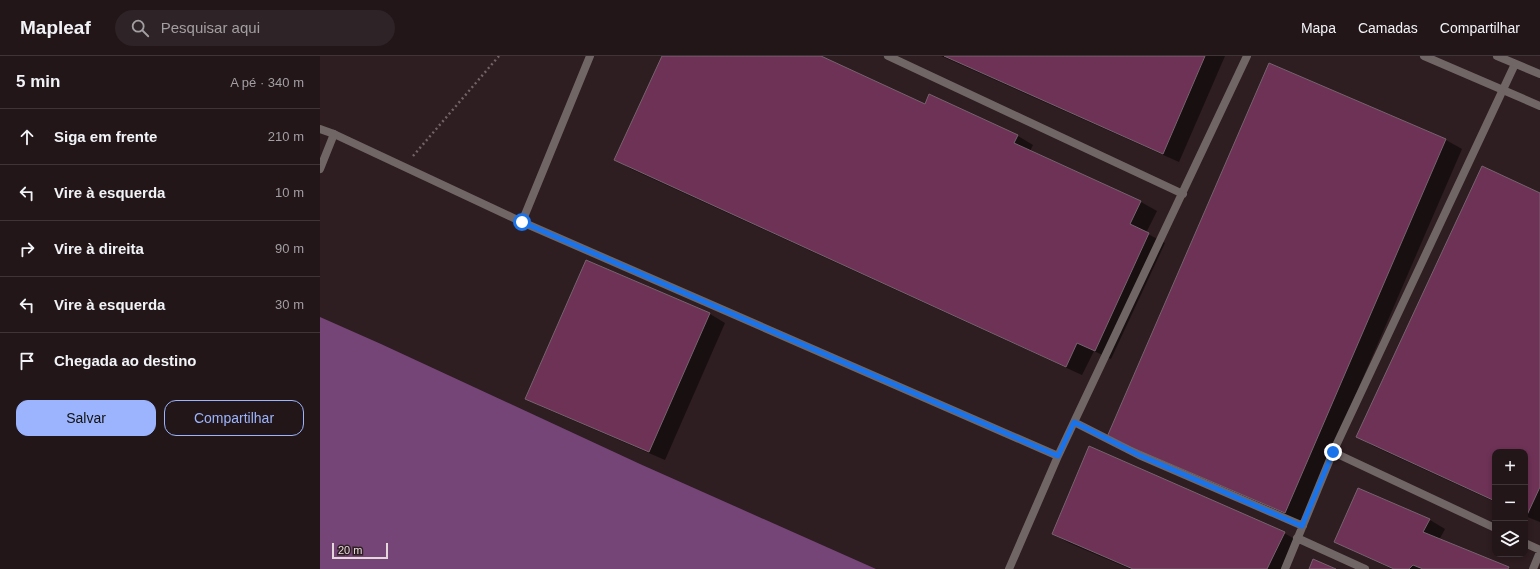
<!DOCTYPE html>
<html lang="pt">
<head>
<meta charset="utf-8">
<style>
  :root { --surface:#221619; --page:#2e2326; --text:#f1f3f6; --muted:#a29fa2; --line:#3f3538; --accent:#9bb4fd }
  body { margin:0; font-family:Arial,sans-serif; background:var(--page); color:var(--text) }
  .controls { position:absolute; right:12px; bottom:12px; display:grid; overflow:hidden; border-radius:8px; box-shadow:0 2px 6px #0003 }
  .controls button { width:36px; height:36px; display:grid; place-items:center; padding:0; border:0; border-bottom:1px solid var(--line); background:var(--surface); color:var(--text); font:20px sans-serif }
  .scale { position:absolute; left:12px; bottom:10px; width:56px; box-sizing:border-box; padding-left:4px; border:2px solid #e4d8da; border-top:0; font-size:11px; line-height:14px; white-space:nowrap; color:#e4d8da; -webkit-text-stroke:3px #2e1d21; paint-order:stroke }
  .stop { position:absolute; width:12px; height:12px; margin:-9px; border:3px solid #1a73e8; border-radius:50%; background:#fff }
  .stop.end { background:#1a73e8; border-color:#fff; box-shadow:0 1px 4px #0008 }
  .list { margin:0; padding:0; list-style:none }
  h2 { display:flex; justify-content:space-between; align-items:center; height:52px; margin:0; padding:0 16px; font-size:17px }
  h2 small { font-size:13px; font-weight:400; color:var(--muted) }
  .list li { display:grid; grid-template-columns:26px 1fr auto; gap:12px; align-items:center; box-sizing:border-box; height:56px; padding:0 16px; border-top:1px solid var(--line) }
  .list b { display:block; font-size:15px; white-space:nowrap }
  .list em { font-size:13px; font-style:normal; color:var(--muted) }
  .actions { display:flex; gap:8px; padding:12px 16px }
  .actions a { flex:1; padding:9px 0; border:1px solid var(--accent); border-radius:12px; text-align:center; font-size:14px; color:var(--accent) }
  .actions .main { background:var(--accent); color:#111 }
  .icon { flex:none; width:22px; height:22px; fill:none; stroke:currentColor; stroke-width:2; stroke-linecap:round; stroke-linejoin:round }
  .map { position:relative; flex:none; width:1220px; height:513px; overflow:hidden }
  header { display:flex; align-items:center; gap:24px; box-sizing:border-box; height:56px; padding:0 20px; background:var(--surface); border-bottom:1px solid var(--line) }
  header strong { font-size:19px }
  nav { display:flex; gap:22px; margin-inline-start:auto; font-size:14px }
  .search { width:280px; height:36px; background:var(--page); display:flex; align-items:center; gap:10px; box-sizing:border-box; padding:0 14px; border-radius:22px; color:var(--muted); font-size:15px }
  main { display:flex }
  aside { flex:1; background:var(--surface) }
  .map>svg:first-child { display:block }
  .water { fill:#754577 }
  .shadow { fill:#0007 }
  .building { fill:#6e3256; stroke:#76636d }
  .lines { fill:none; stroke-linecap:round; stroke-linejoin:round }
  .path { stroke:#726366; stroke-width:2.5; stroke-dasharray:2 3; stroke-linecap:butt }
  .lane { stroke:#706665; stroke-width:8 }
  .street { stroke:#706665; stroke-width:8 }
  .route { stroke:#1a73e8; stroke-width:5 }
</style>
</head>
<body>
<header>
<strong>Mapleaf</strong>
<div class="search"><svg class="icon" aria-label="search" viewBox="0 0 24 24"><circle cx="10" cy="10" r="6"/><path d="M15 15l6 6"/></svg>Pesquisar aqui</div>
<nav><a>Mapa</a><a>Camadas</a><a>Compartilhar</a></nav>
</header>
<main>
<aside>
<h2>5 min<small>A pé · 340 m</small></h2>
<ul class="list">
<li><svg class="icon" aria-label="ahead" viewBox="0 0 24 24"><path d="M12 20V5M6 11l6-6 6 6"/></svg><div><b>Siga em frente</b></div><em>210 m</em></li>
<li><svg class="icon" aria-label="left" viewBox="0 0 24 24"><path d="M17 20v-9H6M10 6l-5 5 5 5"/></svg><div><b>Vire à esquerda</b></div><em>10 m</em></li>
<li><svg class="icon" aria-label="right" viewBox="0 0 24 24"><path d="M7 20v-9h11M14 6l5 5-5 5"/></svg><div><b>Vire à direita</b></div><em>90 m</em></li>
<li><svg class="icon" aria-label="left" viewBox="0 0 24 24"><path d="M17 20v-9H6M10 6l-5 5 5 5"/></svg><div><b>Vire à esquerda</b></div><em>30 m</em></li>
<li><svg class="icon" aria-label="arrive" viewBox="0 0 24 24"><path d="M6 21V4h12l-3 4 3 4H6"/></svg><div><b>Chegada ao destino</b></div></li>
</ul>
<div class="actions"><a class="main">Salvar</a><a>Compartilhar</a></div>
</aside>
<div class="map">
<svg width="1220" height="513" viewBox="0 0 1220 513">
  <rect width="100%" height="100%" fill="#2e1d21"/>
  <path class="water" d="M 0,261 L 61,288 L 320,408 L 556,513 L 0,513 Z"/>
  <path class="shadow" d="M 344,0 L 499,0 L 606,49 L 610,40 L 698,80 L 713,89 L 710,95 L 821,146 L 837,155 L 826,177 L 845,187 L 791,303 L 774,295 L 762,319 L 311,113 L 295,103 Z
    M 621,0 L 905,0 L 859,106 Z
    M 950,8 L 1126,84 L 1142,93 L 981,465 L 804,390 Z
    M 1220,138 L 1220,466 L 1205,460 L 1205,396 L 1175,396 L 1175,446 L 1053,390 L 1037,381 Z
    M 267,205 L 390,258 L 405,267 L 345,404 L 222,351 L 206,342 Z
    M 1039,433 L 1110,464 L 1125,473 L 1119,484 L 1190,513 L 1072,513 L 1031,494 L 1016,485 Z
    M 964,477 L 980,486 L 967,513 L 810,513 L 749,487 L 733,478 Z"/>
  <path class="building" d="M 342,0 L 501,0 L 605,48 L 609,38 L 698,79 L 694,87 L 821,145 L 810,168 L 829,177 L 775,295 L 757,287 L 746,311 L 294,104 Z
    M 624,0 L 885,0 L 843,98 Z
    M 949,7 L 1126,83 L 965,457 L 787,381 Z
    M 1162,110 L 1220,137 L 1220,431 L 1207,459 L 1205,459 L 1205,396 L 1175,396 L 1175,445 L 1036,381 Z
    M 266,204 L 390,257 L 329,396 L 205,343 Z
    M 769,390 L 965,476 L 947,513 L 813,513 L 732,478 Z
    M 1038,432 L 1110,463 L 1103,476 L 1189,511 L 1188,513 L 1103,513 L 1093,509 L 1089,513 L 1074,513 L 1014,486 Z
    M 993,503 L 1016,513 L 989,513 Z"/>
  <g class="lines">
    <path class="path" d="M 93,100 L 179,0"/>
    <path class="lane" d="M 568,0 L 863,138
      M 14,78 L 202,166 L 738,400 L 689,513
      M 202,166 L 270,0
      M 754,366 L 819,399 L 983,470
      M 1013,396 L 1175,472
      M 738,400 L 927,0
      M 977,482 L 1045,513
      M 1205,487 L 1220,494
      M 965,513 L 1013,396 L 1195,8
      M 1213,513 L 1220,496"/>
    <path class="street" d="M 1104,0 L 1220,50
      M 1177,0 L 1220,18
      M 0,73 L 14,78 L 0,113"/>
  </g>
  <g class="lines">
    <path class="route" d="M 202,166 L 738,400 L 754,366 L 819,399 L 982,470 L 1013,396"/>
  </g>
</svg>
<div class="controls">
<button>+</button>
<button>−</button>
<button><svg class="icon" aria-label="layers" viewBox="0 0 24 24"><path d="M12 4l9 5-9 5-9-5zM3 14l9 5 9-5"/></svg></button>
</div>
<div class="scale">20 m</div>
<div class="stop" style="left:202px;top:166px"></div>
<div class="stop end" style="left:1013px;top:396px"></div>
</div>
</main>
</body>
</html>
